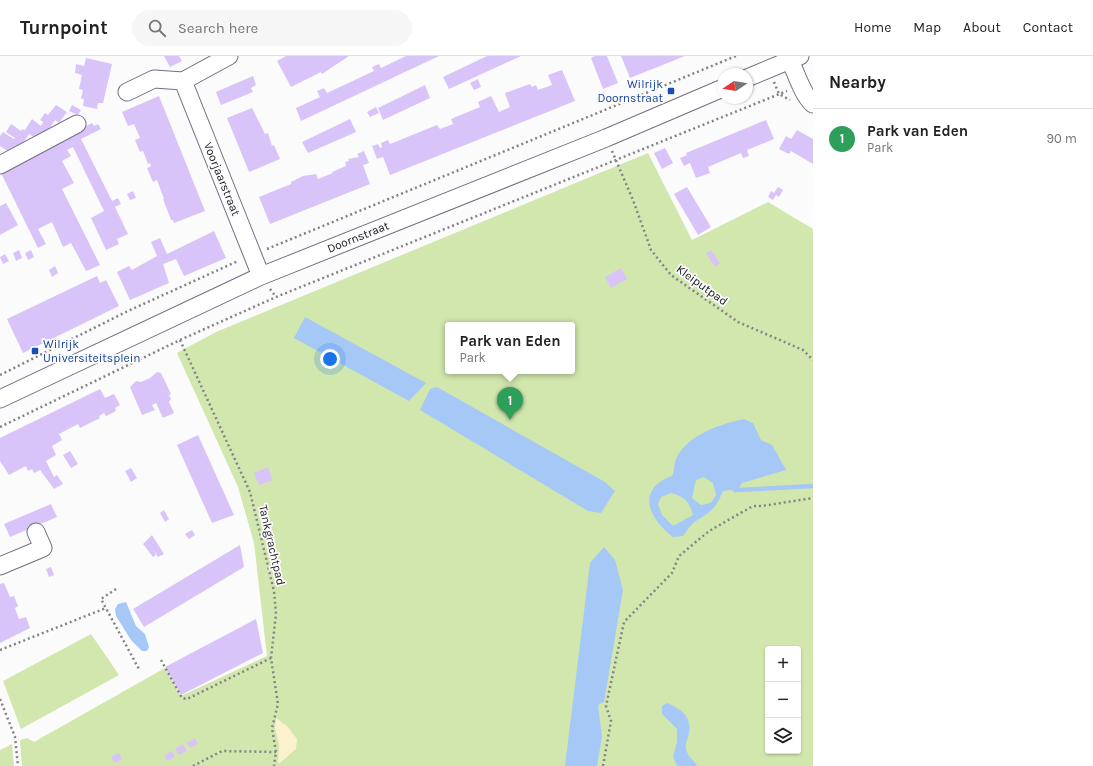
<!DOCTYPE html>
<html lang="en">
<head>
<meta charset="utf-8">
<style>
  :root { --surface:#fff; --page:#f6f6f6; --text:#222; --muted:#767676; --line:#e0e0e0; --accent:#111827 }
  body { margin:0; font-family:Karla,sans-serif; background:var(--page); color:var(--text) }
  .controls { position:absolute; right:12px; bottom:12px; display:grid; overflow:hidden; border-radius:4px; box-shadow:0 1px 3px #0004 }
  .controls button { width:36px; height:36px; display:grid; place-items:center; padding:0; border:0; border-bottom:1px solid var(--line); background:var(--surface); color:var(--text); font:20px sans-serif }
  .compass { position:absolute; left:717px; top:12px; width:36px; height:36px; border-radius:50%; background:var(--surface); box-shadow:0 1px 3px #0004; rotate:258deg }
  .you { position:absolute; left:330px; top:303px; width:14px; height:14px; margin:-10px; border:3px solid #fff; border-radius:50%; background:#1a73e8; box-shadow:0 0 0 6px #1a73e833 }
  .badge { display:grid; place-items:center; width:26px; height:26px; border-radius:50%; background:var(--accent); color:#fff; font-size:13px; font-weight:700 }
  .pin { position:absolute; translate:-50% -33px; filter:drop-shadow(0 1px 2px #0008) }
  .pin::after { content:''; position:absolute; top:21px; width:14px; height:12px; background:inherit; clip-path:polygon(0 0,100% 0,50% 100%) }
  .popup { position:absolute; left:445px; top:266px; width:130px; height:52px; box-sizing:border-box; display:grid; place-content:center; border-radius:4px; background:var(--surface); filter:drop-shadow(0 1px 3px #0005); font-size:13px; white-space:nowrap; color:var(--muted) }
  .popup b { font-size:15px; color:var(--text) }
  .popup::after { content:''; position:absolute; left:50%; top:100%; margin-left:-8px; border:8px solid transparent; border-top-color:var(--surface) }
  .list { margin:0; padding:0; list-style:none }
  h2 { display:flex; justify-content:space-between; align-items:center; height:52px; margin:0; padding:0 16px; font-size:17px }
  h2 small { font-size:13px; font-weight:400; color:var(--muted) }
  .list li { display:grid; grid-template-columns:26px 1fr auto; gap:12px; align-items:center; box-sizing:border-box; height:60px; padding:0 16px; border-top:1px solid var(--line) }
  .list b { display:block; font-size:15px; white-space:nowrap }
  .list p { margin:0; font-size:13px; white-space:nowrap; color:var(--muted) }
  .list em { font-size:13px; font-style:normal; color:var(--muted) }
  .icon { flex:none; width:22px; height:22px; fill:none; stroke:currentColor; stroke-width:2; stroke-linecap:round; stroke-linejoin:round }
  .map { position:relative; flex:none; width:813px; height:710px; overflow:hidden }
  header { display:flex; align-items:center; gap:24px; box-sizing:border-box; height:56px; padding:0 20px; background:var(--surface); border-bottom:1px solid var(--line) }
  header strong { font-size:19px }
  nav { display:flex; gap:22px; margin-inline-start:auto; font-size:14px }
  .search { width:280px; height:36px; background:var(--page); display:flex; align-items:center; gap:10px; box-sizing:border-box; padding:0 14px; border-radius:22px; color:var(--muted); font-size:15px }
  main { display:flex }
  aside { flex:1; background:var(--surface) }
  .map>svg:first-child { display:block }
  .green { fill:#d1e7ae; fill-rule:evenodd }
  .sand { fill:#fbf1cc }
  .water { fill:#a6c8f7; fill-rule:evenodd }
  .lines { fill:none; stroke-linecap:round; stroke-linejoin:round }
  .stream { stroke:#a6c8f7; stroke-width:4.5 }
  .building { fill:#d9c4f9 }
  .minor-casing { stroke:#746d84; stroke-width:19 }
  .path { stroke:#838287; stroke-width:2.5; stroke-dasharray:2 3; stroke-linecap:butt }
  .minor { stroke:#fff; stroke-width:17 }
  .transit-dot { fill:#1a4fb4; stroke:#fbfbfb; stroke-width:1.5 }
  .labels { text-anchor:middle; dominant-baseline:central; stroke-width:3.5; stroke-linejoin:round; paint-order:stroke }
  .transit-label { font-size:12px; fill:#164399; stroke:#fbfbfb; text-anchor:end }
  .street-label { font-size:12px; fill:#1b1922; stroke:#fbfbfb }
</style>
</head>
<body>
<header>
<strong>Turnpoint</strong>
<div class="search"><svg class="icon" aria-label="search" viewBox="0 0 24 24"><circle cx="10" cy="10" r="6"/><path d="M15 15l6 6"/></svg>Search here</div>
<nav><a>Home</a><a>Map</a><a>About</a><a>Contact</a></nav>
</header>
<main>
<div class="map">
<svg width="813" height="710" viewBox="0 0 813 710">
  <rect width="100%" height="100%" fill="#fbfbfb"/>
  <path class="green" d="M 648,97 L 692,184 L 768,146 L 813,173 L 813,710 L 22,710 L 20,684 L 27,682 L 34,686 L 165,612 L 181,640 L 267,600 L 254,487 L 238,431 L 177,297 L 216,276 ZM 448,269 L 572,269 L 572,315 L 448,315 ZM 768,593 L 798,593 L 798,695 L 768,695 Z
    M 91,578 L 119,619 L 21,673 L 3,625 Z
    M 12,688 L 14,710 L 0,710 L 0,694 Z"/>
  <path class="sand" d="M 276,662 L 288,671 L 297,683 L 296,693 L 280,707 L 278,707 L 279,689 L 275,672 Z"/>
  <path class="water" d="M 305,261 L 426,327 L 409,345 L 294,282 Z
    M 437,331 L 605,426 L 615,435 L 601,457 L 588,455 L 420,354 L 430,333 Z
    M 744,363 L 753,367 L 761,384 L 772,389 L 786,414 L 742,427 L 736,437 L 731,434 L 723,435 C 716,452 711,456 696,465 C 691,468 687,475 683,480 L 673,481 C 649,463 635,433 672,420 C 675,414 674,408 676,403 C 687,379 720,368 744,363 ZM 704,421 L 713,427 L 716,439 L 711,447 L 701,449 L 692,442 L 696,424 ZM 671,437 C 685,441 689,445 693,459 L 673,470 L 662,459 L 658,448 L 661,441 Z
    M 604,491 L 615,504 L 623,534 L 604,646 L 598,649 L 602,681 L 597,710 L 565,710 L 590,507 Z
    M 126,546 L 136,570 L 145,578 L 149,591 L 147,595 L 142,595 L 131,584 L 116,560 L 115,553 L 118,548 Z
    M 667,647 C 681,653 692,660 689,677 C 688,682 685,687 686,692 C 688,703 694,703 697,710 L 677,710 L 673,700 L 677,686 L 677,673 L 662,658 L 662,650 Z"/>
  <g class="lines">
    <path class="stream" d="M 739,434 L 813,430"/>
  </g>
  <path class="building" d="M 164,0 L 179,0 L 182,5 L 170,11 Z
    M 286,0 L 349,0 L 322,18 L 321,16 L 291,31 L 277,5 Z
    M 406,0 L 439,0 L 301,65 L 296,52 L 320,41 L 317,35 L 324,32 L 327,37 L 374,15 L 372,11 L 379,8 L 381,12 Z
    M 487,0 L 521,0 L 449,33 L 443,21 Z
    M 595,0 L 607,0 L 618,27 L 603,33 L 591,2 Z
    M 621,0 L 685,0 L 630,22 Z
    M 86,2 L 112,8 L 103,47 L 98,47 L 97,53 L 83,50 L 84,43 L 81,43 L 83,34 L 79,33 L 82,19 L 75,17 L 76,8 L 84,10 Z
    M 562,14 L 575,45 L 390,119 L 383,101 L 377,103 L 372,90 L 378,88 L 380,92 L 382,91 L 381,87 L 388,84 L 390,88 L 437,69 L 440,73 L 453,68 L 451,63 L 480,51 L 478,46 L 491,40 L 499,56 L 510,51 L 505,37 L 530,28 L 532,31 L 536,29 L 538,34 L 552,29 L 548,19 Z
    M 253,20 L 256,29 L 251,32 L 253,36 L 221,49 L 216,36 Z
    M 478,23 L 481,31 L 474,34 L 470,27 Z
    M 425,29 L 430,42 L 383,64 L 378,52 Z
    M 159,40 L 205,155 L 174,167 L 173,164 L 171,164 L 163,143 L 164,143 L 157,124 L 153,126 L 147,112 L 151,110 L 150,107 L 148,108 L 143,95 L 140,96 L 135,84 L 140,82 L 134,68 L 128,70 L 122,56 Z
    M 56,49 L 67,56 L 59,67 L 55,64 L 48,75 L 35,82 L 29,78 L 22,89 L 9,96 L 0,90 L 0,80 L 3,76 L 14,83 L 15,82 L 6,76 L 11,68 L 21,75 L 22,73 L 25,74 L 32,63 L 41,70 L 43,66 L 40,64 L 45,57 L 48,59 Z
    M 72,49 L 81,54 L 78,59 L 69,55 Z
    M 376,51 L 379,57 L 370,61 L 367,56 Z
    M 252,52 L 265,78 L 268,77 L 272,90 L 274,89 L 280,103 L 249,116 L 227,62 Z
    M 350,63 L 356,76 L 308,97 L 302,86 Z
    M 766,64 L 774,83 L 747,94 L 749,100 L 743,102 L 741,97 L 708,111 L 710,117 L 696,122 L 690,107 L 684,110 L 680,102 L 687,99 L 686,97 Z
    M 92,67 L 94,70 L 98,68 L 101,73 L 81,83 L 112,145 L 118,142 L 121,148 L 115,151 L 128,178 L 117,183 L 119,188 L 106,194 L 91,162 L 104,155 L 73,91 L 67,94 L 71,100 L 62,105 L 74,127 L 62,133 L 100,209 L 86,215 L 71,187 L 63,191 L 52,166 L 38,173 L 46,188 L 38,192 L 1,117 L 41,93 Z
    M 797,74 L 813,83 L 813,108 L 791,95 L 789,98 L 779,93 L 786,80 L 791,83 Z
    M 665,92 L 673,107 L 662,113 L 654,97 Z
    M 364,95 L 369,107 L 363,109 L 370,128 L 270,168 L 259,141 L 291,128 L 291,126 L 303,120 L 316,118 L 318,123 L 333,117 L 332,116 L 346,110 L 345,106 L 349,105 L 348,103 L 359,101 L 357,98 Z
    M 687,131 L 711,171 L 698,179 L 674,138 Z
    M 778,131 L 783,134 L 779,141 L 776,139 L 773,144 L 768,141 L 771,135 L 774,137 Z
    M 133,135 L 136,142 L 130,144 L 127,138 Z
    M 6,147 L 18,169 L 0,179 L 0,150 Z
    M 214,175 L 226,202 L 184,220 L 176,203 L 163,208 L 169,227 L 130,244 L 117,216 L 129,210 L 132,214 L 157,200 L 151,186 L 160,182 L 167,198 Z
    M 19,194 L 22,202 L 16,205 L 13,197 Z
    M 31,194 L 34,201 L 28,204 L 25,197 Z
    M 711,194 L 720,207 L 715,211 L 706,197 Z
    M 5,198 L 9,205 L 3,208 L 0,201 Z
    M 55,210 L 58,217 L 52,221 L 49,214 Z
    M 621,212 L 627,223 L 611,232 L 605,221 Z
    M 97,220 L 100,227 L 106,224 L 119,250 L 23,297 L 7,263 Z
    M 157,316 L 161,317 L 171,338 L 169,339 L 171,343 L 169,346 L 174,357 L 163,362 L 156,347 L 152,349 L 155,354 L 142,359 L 130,331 L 136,325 L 141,326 L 150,322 Z
    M 100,333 L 105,342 L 114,338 L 120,349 L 115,352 L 116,355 L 106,360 L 104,357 L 99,360 L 100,362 L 80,372 L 78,368 L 59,378 L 62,384 L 52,390 L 56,399 L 46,405 L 54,421 L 57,419 L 63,428 L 54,433 L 40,414 L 34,417 L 32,413 L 28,415 L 26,410 L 9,419 L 0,405 L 0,382 Z
    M 198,379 L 234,459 L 212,467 L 177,389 Z
    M 70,395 L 78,408 L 71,412 L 63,399 Z
    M 268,411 L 273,424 L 259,429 L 254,417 Z
    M 131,412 L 137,422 L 131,426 L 125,415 Z
    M 51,448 L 57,461 L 10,481 L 4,468 Z
    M 164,454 L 169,463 L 165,466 L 160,457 Z
    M 192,474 L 195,479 L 189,483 L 185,478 Z
    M 152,479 L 164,498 L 158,501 L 153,493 L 156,499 L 153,501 L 143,488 Z
    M 240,489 L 244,511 L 144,571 L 133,553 Z
    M 51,511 L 54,519 L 49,521 L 46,513 Z
    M 4,527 L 10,541 L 14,540 L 18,550 L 15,552 L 19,563 L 26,561 L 30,572 L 0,587 L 0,528 Z
    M 256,563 L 263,597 L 181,639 L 165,611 Z
    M 195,682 L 198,688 L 190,692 L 187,687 Z
    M 183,688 L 187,695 L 179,699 L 175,693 Z
    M 172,695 L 175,701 L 167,705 L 164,699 Z
    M 119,697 L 122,703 L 115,707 L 111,701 Z"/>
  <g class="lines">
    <defs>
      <path id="minor" d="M 229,0 L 183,25 L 261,220
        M 790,4 C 796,17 803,40 813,48
        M 747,22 L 800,0
        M 127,36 L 154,23 L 183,25
        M 0,109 L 77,68
        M 0,343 L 261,220 L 606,82 L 723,32
        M 0,510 L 43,492 L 36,476"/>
    </defs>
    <use href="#minor" class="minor-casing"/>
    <path class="path" d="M 774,26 L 779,38 L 790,44
      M 612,95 L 633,144 L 651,194 L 671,219 L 738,266 L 803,294 L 813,304
      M 267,193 L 736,0
      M 270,233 L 276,241
      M 180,284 L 250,436 L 274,535 L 276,558 L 271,602 L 278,648 L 272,672 L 276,696 L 274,710
      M 0,319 L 128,255 L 238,205
      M 0,371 L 180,284 L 276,241 L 787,35
      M 116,533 L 101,543 L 140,615
      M 0,594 L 106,552
      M 161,604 L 182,642 L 187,643 L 271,602
      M 0,643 L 15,681 L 18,710
      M 193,710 L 222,695 L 276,696
      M 603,710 L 611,665 L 606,650 L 624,566 L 672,517 L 679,500 L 709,475 L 753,450 L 762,450 L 813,442"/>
    <use href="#minor" class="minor"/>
  </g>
  <g class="transit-dot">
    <rect x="667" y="31" width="8" height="8" rx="2"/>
    <rect x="31" y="291" width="8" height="8" rx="2"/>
  </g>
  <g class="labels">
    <g class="transit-label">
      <text x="663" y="28">Wilrijk<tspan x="663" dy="14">Doornstraat</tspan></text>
      <text x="43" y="288" text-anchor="start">Wilrijk<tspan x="43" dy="14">Universiteitsplein</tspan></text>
    </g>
    <g class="street-label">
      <text transform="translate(222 123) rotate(68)">Voorjaarstraat</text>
      <text transform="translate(358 181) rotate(-22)">Doornstraat</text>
      <text transform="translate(702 229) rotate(36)">Kleiputpad</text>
      <text transform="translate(272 489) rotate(77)">Tankgrachtpad</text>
    </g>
  </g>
</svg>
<div class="controls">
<button>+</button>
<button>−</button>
<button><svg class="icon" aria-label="layers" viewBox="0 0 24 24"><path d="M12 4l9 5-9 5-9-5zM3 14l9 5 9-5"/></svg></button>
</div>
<svg class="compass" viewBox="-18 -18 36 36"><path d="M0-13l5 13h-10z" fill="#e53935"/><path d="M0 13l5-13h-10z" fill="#767676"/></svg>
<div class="you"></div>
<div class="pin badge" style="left:510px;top:364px;background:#2e9e5b">1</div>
<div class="popup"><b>Park van Eden</b>Park</div>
</div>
<aside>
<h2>Nearby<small></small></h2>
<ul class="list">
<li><span class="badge" style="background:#2e9e5b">1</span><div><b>Park van Eden</b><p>Park</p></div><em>90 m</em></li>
</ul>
</aside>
</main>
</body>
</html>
